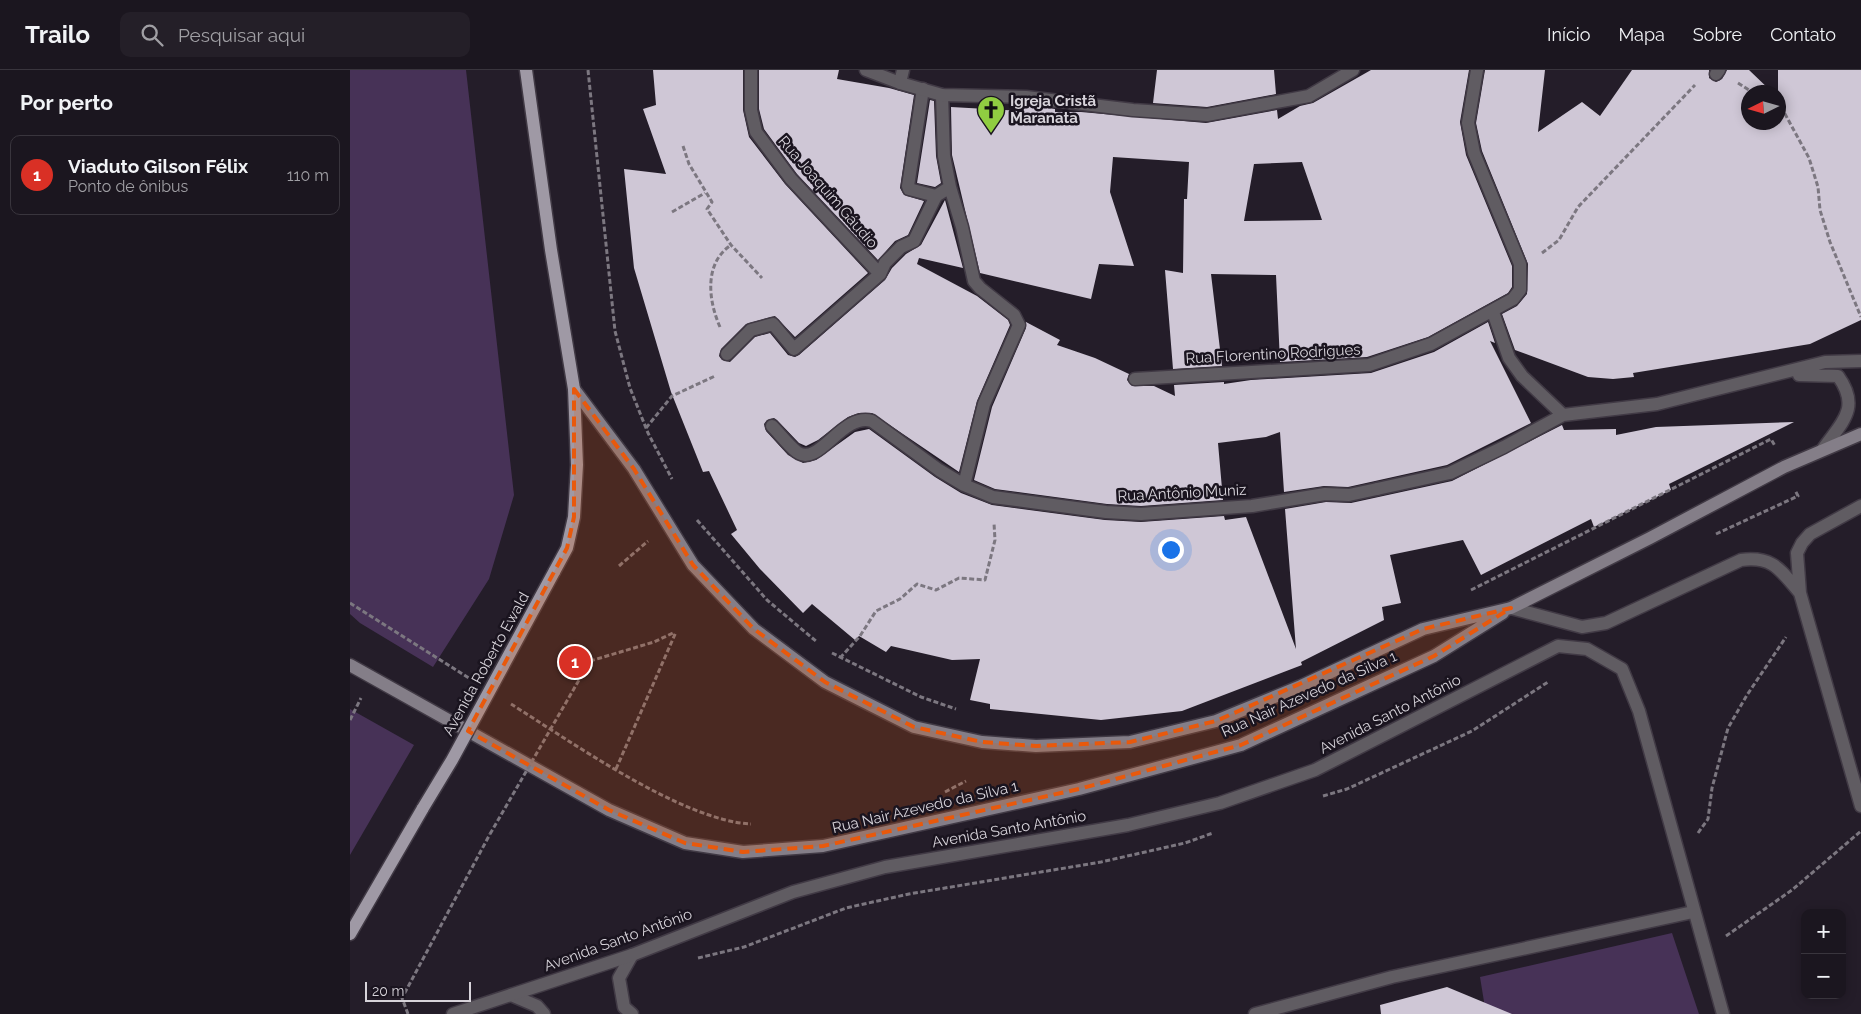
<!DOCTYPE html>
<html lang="pt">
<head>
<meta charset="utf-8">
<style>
  :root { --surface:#1b161f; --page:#241f28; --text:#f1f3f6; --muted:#a09fa4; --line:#39353d; --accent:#d93025 }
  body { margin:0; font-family:Raleway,sans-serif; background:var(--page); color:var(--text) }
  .controls { position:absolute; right:15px; bottom:15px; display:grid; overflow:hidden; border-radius:10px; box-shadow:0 2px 12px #0003 }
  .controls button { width:45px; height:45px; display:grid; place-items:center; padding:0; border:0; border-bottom:1px solid var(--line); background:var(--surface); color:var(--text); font:25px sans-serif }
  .compass { position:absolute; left:1391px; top:15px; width:45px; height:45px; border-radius:50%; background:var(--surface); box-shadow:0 2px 12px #0003; rotate:265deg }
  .scale { position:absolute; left:15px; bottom:12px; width:106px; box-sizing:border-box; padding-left:5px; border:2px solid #d7d3da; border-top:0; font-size:14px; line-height:18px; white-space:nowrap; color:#d7d3da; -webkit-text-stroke:4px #1a141f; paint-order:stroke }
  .you { position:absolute; left:820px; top:479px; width:18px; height:18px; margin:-12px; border:4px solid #fff; border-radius:50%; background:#1a73e8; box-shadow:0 0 0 8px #1a73e833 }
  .badge { display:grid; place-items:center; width:32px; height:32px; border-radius:50%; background:var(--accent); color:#fff; font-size:16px; font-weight:700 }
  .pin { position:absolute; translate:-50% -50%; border:2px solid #fff; box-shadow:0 1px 5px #0006 }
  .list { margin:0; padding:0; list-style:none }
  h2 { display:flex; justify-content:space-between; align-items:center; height:65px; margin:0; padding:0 20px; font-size:21px }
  h2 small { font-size:16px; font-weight:400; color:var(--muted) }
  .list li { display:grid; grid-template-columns:32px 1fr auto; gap:15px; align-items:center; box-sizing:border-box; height:80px; margin:0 10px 10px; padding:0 10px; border:1px solid var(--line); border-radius:10px }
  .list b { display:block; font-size:19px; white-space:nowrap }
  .list p { margin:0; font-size:16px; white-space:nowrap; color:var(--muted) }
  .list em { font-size:16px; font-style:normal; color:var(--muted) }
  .icon { flex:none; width:28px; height:28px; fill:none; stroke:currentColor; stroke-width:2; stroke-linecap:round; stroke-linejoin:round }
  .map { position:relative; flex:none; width:1511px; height:944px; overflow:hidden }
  header { display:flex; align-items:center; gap:30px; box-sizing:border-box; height:70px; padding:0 25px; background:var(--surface); border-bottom:1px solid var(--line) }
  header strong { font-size:24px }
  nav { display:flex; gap:28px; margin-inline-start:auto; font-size:18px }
  .search { width:350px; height:45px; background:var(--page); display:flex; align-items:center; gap:12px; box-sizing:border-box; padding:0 18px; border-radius:10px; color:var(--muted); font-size:19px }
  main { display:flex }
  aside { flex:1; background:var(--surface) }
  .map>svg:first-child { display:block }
  .green { fill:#473257 }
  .building { fill:#cfc7d6; fill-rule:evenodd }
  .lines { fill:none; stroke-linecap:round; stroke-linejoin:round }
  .service-casing { stroke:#413a45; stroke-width:15 }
  .minor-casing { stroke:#413a45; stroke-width:15 }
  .tertiary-casing { stroke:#413a45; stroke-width:15 }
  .secondary-casing { stroke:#413a45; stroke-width:15 }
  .primary-casing { stroke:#413a45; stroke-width:15 }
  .path { stroke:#7c7780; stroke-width:3; stroke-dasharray:5 2.5; stroke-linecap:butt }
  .service { stroke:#605c62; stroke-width:12 }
  .minor { stroke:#605c62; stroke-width:12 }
  .tertiary { stroke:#605c62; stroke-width:12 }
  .secondary { stroke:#847e88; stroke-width:12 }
  .primary { stroke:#9f99a5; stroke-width:12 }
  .primary-bridge-casing { stroke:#413a45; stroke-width:15; stroke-linecap:butt }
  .path-bridge { stroke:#7c7780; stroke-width:3; stroke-dasharray:5 2.5; stroke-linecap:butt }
  .primary-bridge { stroke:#9f99a5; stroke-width:12 }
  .marked { fill:#e8590c; fill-opacity:0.2; stroke:#e8590c; stroke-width:4; stroke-dasharray:10 6; stroke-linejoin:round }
  .labels { text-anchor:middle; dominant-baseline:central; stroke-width:5; stroke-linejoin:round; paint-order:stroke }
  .poi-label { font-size:15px; font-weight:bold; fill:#d7d3da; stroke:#1a141f; text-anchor:start }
  .street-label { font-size:15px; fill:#d7d3da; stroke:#1a141f }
</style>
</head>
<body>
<header>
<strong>Trailo</strong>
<div class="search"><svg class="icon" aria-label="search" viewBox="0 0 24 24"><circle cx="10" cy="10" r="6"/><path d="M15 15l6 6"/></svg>Pesquisar aqui</div>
<nav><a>Início</a><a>Mapa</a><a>Sobre</a><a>Contato</a></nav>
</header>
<main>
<aside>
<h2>Por perto<small></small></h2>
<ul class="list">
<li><span class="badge">1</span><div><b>Viaduto Gilson Félix</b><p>Ponto de ônibus</p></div><em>110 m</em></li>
</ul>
</aside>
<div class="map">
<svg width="1511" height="944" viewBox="0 0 1511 944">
  <rect width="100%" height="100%" fill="#241d29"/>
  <path class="green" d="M 0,0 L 116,0 L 164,425 L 139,509 L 83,597 L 10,553 L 0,544 Z
    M 0,639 L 64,675 L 0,785 Z
    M 1322,863 L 1349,944 L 1136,944 L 1130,907 Z"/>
  <path class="building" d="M 303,0 L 393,0 L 393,40 L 399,67 L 435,114 L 518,203 L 445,267 L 425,246 L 396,254 L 371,279 L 369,286 L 372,290 L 380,292 L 405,267 L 420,263 L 438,285 L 445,287 L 449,285 L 535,210 L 542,198 L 556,184 L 571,175 L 595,130 L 613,198 L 569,188 L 567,194 L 627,226 L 658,250 L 660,255 L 627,331 L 609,402 L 522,343 L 509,343 L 498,347 L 468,370 L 456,376 L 449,373 L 427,350 L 424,348 L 417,350 L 414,354 L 416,361 L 438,385 L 453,393 L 466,390 L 505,362 L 519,359 L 585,407 L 611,423 L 642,435 L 755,450 L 791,452 L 874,446 L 875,450 L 896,447 L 946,579 L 935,439 L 976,432 L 1001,433 L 1102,411 L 1212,355 L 1214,360 L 1266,359 L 1266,365 L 1306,357 L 1444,352 L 1319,414 L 1321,420 L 1244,457 L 1241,449 L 1131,505 L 1113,470 L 1040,485 L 1051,533 L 1032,537 L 1034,550 L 951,592 L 952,595 L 832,641 L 751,650 L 640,639 L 640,634 L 620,630 L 630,589 L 602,590 L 541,576 L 536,582 L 509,566 L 505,570 L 462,534 L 453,543 L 410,499 L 381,464 L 387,460 L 359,401 L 353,402 L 321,322 L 284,198 L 274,99 L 316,104 L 293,39 L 306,35 Z
    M 409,0 L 489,0 L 487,9 L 539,18 L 564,25 L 550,118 L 554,125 L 574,131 L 558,165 L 545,171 L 528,190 L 447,104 L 414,59 L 409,39 Z
    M 807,0 L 924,0 L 926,24 L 857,37 L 803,33 Z
    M 1021,0 L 1119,0 L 1110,52 L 1116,85 L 1162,196 L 1162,217 L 1158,223 L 1078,267 L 1017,287 L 930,292 L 926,205 L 861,204 L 872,296 L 823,299 L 815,200 L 833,203 L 834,129 L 837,129 L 839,92 L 763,87 L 760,122 L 784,196 L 749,194 L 741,229 L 630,203 L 602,85 L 601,37 L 673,41 L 675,35 L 705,39 L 705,42 L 731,42 L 856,53 L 927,40 L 928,49 L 950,36 L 963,33 ZM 952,92 L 972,150 L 894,151 L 904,94 Z
    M 1135,0 L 1195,0 L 1188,62 L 1232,32 L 1250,46 L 1282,0 L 1359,0 L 1359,8 L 1366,12 L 1372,9 L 1377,0 L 1399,0 L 1422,22 L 1398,22 L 1398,52 L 1428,52 L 1428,0 L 1511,0 L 1511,250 L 1460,274 L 1283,303 L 1284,307 L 1263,309 L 1238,307 L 1165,280 L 1152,244 L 1167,236 L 1177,224 L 1178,194 L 1132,81 L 1126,53 Z
    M 580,30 L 584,31 L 586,86 L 591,113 L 585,117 L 567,113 Z
    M 676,252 L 710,270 L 707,275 L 745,288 L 779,304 L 777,310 L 782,316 L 804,316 L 825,326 L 824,315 L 874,312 L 874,314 L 901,310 L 1021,303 L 1084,282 L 1138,252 L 1145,273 L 1140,271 L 1181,353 L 1097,395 L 998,417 L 974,416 L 934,422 L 930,362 L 916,367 L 868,373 L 873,430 L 791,436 L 757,434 L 645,419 L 624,410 L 642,337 L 676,258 Z
    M 1097,917 L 1162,944 L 1031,944 L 1030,935 Z"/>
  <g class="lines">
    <defs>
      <path id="service" d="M 401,0 L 401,40 L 406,62 L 441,109 L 530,204
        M 516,0 L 550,13
        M 573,19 L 558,116 L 559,119 L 586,126
        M 600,117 L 612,157 L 624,211 L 630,218 L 664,245 L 669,255 L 634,334 L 614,415
        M 377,284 L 401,260 L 423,254 L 444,279 L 530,204 L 535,193 L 551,177 L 564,171 L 586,126 L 600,117 L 594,86 L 592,25
        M 422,356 C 430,364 438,375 447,382 C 469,398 492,342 522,351 L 589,400 L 614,415 L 643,427 L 756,442 L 791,444 L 902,436 L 975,424 L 999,425 L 1027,419
        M 282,885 L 269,908 L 274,937 L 282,944
        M 161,925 L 187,936 L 194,944
        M 905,944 L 1042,907 L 1343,842"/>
      <path id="minor" d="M 553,0 L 550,13 L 592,25 L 676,27 L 783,40 L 857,45 L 959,26 L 1003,0
        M 1366,4 L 1369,0
        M 1143,242 L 1159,288 L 1172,306 L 1213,345
        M 1449,305 L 1488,306 C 1511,338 1492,352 1473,379
        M 785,309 L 1019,295 L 1081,274 L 1163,229 L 1170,220 L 1170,194 L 1124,83 L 1118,53 L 1127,0
        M 1027,419 L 1100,403 L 1154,377 L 1213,345 L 1307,334 L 1475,292 L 1511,291"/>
      <path id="tertiary" d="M 1511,436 L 1460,464 L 1452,473 L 1447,483 L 1450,523 L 1511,736
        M 1161,538 L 1232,557 L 1256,553 L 1391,490 C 1424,486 1430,500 1450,523
        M 103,944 L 282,885 L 443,822 L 535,797 L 778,755 L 870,733 L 965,700 L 1208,576 L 1237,579 L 1272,599 L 1289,641 L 1373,944"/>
      <path id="secondary" d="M 224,319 L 284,399 L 343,495 L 404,559 L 475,612 L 564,657 L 632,672 L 686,676 L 780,672 L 866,651 L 951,616 L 1073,559 L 1161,538 L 1300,468 L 1434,397 L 1511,364
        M 0,595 L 259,740 L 335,773 L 393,782 L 473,776 L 729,719 L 891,675 L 1084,586 L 1153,543"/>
      <path id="primary" d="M 176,0 L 201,180 L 224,319 L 227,395 L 224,447 L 217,478 L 204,502
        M 0,864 L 73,738"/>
    </defs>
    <use href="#service" class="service-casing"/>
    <use href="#minor" class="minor-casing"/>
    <use href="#tertiary" class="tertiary-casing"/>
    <use href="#secondary" class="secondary-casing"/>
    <use href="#primary" class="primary-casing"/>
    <path class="path" d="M 238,0 L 265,261 L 280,318 L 298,363 L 322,409
      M 1388,13 L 1402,22
      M 1428,40 L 1435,44 L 1459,88 L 1468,117 L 1470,140 L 1480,172 L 1511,247
      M 333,76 L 339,94 L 362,132 L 357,139 L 381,175 L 412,208
      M 322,142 L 355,123
      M 1192,183 L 1209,170 L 1228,137 L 1345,15
      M 370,257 C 358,230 354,193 381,175
      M 296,358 L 322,326 L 365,306
      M 347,450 L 417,530 L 467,572
      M 1366,464 L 1448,426 L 1445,420
      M 269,496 L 298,471
      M 1121,520 L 1421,369 L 1425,376
      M 0,533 L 119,608
      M 482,583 L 571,627 L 606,639
      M 490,588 L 510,566 L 526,541 L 550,529 L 567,514 L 586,520 L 609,508 L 635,510 L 645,470 L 644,453
      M 240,591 L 304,572 L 325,562
      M 161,634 C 220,671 333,751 401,754
      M 0,650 L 11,628
      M 266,699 L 326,562
      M 595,722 L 616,711
      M 973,726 L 997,719 L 1122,661 L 1198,612
      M 1348,763 L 1358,749 L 1362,718 L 1378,658 L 1397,625 L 1436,567
      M 1376,866 L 1442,820 L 1511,761
      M 348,888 L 394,877 L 496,838 L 559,824 L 751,792 L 835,773 L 863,763
      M 58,944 L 52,928 L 140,764"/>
    <use href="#service" class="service"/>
    <use href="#minor" class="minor"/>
    <use href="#tertiary" class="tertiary"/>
    <use href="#secondary" class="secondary"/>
    <use href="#primary" class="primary"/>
    <defs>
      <path id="primary-bridge" d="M 73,738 L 102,690 L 204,502"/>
    </defs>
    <use href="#primary-bridge" class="primary-bridge-casing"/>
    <path class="path-bridge" d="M 140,764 L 229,610"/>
    <use href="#primary-bridge" class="primary-bridge"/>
  </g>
  <path class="marked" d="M 224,319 L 284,399 L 343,495 L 404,559 L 475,612 L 564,657 L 632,672 L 686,676 L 780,672 L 866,651 L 1073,559 L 1161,538 L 1084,586 L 891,675 L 729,719 L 473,776 L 393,782 L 335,773 L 259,740 L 118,661 L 217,478 L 224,447 Z"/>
  <defs>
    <symbol id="church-pin" viewBox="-11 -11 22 30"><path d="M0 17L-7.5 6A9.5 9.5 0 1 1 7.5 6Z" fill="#90cd41" stroke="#1a141f"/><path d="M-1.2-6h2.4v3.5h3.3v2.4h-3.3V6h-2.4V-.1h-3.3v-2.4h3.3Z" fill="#111"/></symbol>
  </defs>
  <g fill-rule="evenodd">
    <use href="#church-pin" x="625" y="24" width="32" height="43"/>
  </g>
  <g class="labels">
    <g class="poi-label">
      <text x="660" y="31">Igreja Cristã<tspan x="660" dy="17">Maranata</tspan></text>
    </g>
    <g class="street-label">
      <text transform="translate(478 122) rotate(49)">Rua Joaquim Gáudio</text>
      <text transform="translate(923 284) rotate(-3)">Rua Florentino Rodrigues</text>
      <text transform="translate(832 423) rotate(-3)">Rua Antônio Muniz</text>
      <text transform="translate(136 594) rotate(-61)">Avenida Roberto Ewald</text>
      <text transform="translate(959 624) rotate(-24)">Rua Nair Azevedo da Silva 1</text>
      <text transform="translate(1040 644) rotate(-27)">Avenida Santo Antônio</text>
      <text transform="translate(575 737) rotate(-13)">Rua Nair Azevedo da Silva 1</text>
      <text transform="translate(659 759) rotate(-10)">Avenida Santo Antônio</text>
      <text transform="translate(268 870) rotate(-20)">Avenida Santo Antônio</text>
    </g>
  </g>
</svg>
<div class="controls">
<button>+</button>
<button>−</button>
</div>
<svg class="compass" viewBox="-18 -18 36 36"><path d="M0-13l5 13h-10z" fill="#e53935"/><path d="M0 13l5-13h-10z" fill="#a09fa4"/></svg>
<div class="scale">20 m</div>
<div class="you"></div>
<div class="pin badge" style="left:225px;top:592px">1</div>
</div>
</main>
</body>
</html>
